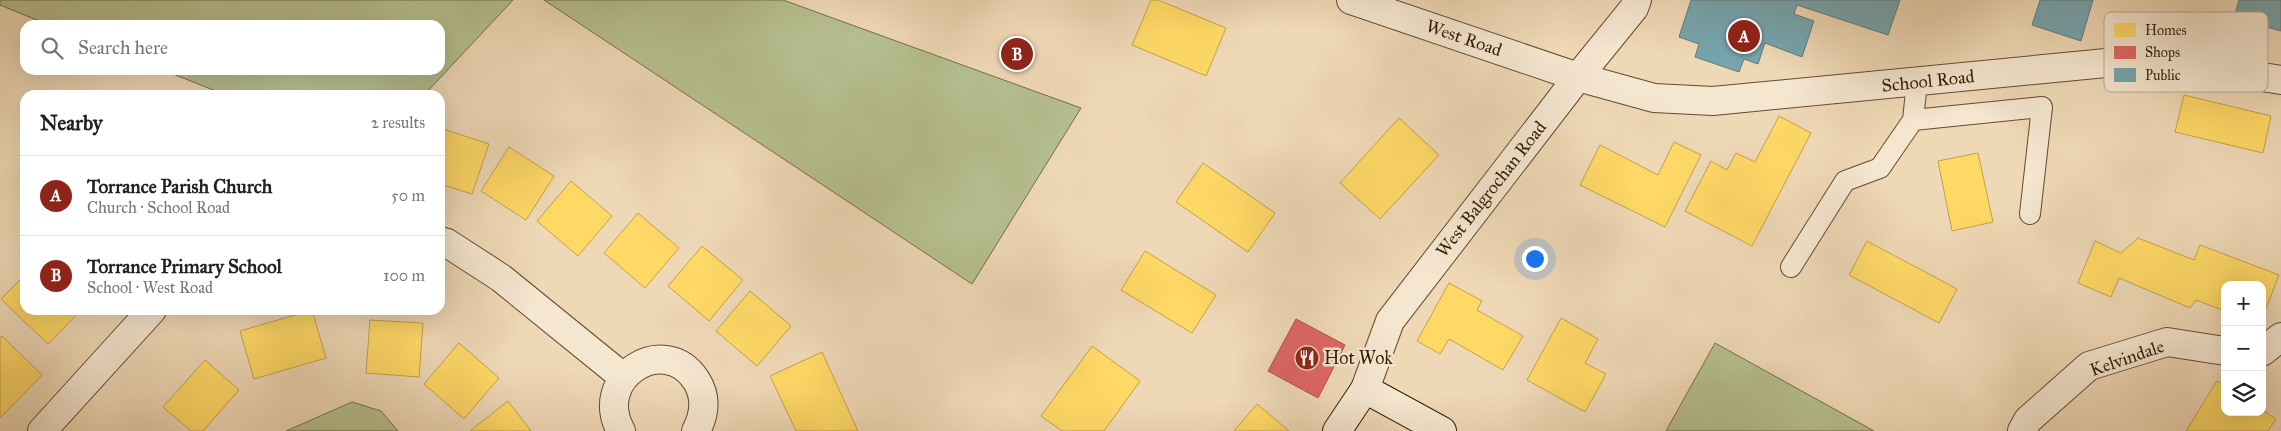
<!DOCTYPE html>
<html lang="en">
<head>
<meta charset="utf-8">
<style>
  :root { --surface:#fff; --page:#f6f6f6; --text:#222; --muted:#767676; --line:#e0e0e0; --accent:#8f2418 }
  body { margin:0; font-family:"IM FELL Great Primer",serif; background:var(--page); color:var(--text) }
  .controls { position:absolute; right:15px; bottom:15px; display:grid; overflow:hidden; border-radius:10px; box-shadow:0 5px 20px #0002 }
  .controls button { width:45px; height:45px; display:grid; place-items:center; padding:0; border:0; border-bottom:1px solid var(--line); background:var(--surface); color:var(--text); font:25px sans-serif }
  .you { position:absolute; left:1534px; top:258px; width:18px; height:18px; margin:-12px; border:4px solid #fff; border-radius:50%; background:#1a73e8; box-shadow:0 0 0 8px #1a73e833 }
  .badge { display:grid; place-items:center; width:32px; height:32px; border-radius:50%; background:var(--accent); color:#fff; font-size:16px; font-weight:700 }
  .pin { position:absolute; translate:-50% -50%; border:2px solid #fff; box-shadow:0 1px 5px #0006 }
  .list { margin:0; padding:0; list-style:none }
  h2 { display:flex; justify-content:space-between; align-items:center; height:65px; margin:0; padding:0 20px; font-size:21px }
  h2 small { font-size:16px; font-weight:400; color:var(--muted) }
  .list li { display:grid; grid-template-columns:32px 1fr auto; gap:15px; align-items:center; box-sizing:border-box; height:80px; padding:0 20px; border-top:1px solid var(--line) }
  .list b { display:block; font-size:19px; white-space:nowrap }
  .list p { margin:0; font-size:16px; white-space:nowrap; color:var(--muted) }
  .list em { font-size:16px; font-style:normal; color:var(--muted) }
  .icon { flex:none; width:28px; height:28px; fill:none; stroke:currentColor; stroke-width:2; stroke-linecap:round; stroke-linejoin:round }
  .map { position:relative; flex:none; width:2281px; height:431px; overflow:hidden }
  .search { position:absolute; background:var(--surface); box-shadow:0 5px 20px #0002; left:20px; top:20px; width:425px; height:55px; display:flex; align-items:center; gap:12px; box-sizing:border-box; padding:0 18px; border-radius:15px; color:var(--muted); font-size:19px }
  .panel { position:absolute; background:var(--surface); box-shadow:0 5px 20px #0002; left:20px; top:90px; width:425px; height:225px; border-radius:15px }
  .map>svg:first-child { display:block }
  .green { fill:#b6bf90; stroke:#746e4a }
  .homes { fill:#ffd966; stroke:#c2a149 }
  .shops { fill:#e06666; stroke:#ac5049 }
  .public { fill:#76a5af; stroke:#627c7c }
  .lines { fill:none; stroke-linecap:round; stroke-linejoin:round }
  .service-casing { stroke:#624c30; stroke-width:22 }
  .minor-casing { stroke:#624c30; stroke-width:30 }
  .secondary-casing { stroke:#331e04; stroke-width:30 }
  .service { stroke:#f5e6d0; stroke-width:20 }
  .minor { stroke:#f5e6d0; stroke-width:28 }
  .secondary { stroke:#f5e6d0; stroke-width:28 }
  .labels { text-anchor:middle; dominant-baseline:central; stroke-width:5; stroke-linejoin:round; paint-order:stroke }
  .street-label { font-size:18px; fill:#331e04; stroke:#f5e6d0 }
  .poi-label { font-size:18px; fill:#331e04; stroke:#f5e6d0; text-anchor:start }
  .key { fill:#f5e6d0; stroke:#bbaa93; stroke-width:1 }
  .key-label { font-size:14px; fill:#331e04 }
</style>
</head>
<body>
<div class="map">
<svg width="2281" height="431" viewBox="0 0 2281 431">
  <rect width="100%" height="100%" fill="#efd8b6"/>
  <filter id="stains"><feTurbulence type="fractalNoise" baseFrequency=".004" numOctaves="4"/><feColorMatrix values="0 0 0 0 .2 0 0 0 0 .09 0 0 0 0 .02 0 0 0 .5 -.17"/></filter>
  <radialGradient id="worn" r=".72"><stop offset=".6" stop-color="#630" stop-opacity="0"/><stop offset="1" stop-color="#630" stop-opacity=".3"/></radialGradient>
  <path class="green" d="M 0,0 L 513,0 L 424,95 L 226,95 L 163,70 L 440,70 L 440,25 L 49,25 L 0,5 Z
    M 544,0 L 783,0 L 1081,108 L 972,284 Z
    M 1715,343 L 1874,431 L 1666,431 Z
    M 352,402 L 381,411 L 398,431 L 286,431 Z"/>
  <path class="homes" d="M 1151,0 L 1158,0 L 1226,28 L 1206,76 L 1132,45 Z
    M 2184,95 L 2271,116 L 2263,153 L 2175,132 Z
    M 1779,116 L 1811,133 L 1752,246 L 1685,211 L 1711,161 L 1727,170 L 1736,153 L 1755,162 Z
    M 1399,118 L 1439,155 L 1380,219 L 1340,183 Z
    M 440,128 L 489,144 L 472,194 L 440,184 Z
    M 1674,142 L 1701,155 L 1665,227 L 1580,185 L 1600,145 L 1658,175 Z
    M 509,147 L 554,176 L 526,220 L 481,191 Z
    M 1978,153 L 1993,222 L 1952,231 L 1938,161 Z
    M 1203,163 L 1275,213 L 1248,252 L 1176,202 Z
    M 571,181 L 612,216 L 578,256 L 537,221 Z
    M 638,213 L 679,248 L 645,288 L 604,253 Z
    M 2138,238 L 2194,260 L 2200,245 L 2279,275 L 2262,319 L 2262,285 L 2225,285 L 2225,311 L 2196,300 L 2190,308 L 2119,278 L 2111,297 L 2078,283 L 2095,241 L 2121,253 Z
    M 1867,241 L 1957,289 L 1939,323 L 1849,275 Z
    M 702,246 L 743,280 L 709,321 L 668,286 Z
    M 1145,251 L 1216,295 L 1192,333 L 1121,290 Z
    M 25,275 L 25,310 L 81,310 L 48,344 L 1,299 Z
    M 1449,283 L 1482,301 L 1477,310 L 1523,336 L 1503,370 L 1449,339 L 1440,354 L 1417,341 Z
    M 750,291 L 791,326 L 757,366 L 716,331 Z
    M 312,310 L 326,358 L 254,379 L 240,331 Z
    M 1561,318 L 1598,339 L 1585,363 L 1606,374 L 1585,412 L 1527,380 Z
    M 370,320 L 423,323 L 419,377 L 366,373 Z
    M 2,336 L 42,375 L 0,418 L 0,339 Z
    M 459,343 L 499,378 L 464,419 L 424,384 Z
    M 1092,346 L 1140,381 L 1104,431 L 1062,431 L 1041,416 Z
    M 822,352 L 858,431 L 796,431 L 770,376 Z
    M 205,360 L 239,390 L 203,431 L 191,431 L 163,407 Z
    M 2217,381 L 2225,386 L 2225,412 L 2262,412 L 2262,410 L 2276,419 L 2268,431 L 2186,431 Z
    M 508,401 L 531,431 L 470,431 Z
    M 1257,404 L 1289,431 L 1234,431 Z"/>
  <path class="shops" d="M 1296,319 L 1345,345 L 1318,398 L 1268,371 Z"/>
  <path class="public" d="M 1691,0 L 1900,0 L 1888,35 L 1797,5 L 1794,14 L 1814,21 L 1802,57 L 1765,43 L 1758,64 L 1744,59 L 1739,72 L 1695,57 L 1699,44 L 1679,37 Z
    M 2040,0 L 2093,0 L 2081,41 L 2032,25 Z
    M 2239,0 L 2281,0 L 2281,31 L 2234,18 Z"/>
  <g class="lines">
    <defs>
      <path id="service" d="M 1913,120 L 2042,107 L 2030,214
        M 1791,267 L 1845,181 L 1880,168 L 1913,120 L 1917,82"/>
      <path id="minor" d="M 1351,0 L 1578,77 L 1654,98 L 1713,101 L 2106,63 L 2192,66 L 2281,80
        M 440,241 L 447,243 L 501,278 L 623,377
        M 2262,352 L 2281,337
        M 1365,389 L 1390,321 L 1578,77 L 1634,8 L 1637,0
        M 42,431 L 152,310
        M 621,431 C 591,377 665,332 696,380 C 707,397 705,414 696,431
        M 2022,431 L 2028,420 L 2089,366 L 2167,342 L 2225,351"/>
      <path id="secondary" d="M 1337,431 L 1365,389 L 1442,431"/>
    </defs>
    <use href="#service" class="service-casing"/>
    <use href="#minor" class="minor-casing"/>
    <use href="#secondary" class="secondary-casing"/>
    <use href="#service" class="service"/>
    <use href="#minor" class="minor"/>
    <use href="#secondary" class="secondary"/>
  </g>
  <defs>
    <symbol id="restaurant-disc" viewBox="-11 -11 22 22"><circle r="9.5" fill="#8f2418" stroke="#f5e6d0"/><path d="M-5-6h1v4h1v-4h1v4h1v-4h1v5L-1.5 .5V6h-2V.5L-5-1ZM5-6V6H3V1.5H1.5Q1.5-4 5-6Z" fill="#fff"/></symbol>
  </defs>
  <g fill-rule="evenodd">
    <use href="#restaurant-disc" x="1293" y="344" width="28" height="28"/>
  </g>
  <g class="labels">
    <g class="street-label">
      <text transform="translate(1464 38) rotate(19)">West Road</text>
      <text transform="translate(1928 81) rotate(-6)">School Road</text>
      <text transform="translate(1491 189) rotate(-52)">West Balgrochan Road</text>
      <text transform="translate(2127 358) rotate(-19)">Kelvindale</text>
    </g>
    <g class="poi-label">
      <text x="1324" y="358">Hot Wok</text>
    </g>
  </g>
  <rect x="2104" y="12" width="164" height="80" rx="8" class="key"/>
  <rect x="2114" y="23" width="22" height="14" fill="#ffd966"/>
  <rect x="2114" y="46" width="22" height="13" fill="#e06666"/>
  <rect x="2114" y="68" width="22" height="14" fill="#76a5af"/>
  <g class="key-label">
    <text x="2145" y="35">Homes</text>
    <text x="2145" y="57">Shops</text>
    <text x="2145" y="80">Public</text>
  </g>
  <rect width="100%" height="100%" filter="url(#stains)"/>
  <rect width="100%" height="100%" fill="url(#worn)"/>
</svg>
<div class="controls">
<button>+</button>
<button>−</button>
<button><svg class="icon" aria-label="layers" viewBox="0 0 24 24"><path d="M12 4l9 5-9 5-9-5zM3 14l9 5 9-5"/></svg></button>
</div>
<div class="you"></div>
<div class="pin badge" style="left:1744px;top:36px">A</div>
<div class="pin badge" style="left:1017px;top:54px">B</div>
<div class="search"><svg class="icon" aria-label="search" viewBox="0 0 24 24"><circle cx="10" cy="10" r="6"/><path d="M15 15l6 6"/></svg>Search here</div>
<section class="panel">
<h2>Nearby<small>2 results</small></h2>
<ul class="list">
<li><span class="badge">A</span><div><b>Torrance Parish Church</b><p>Church · School Road</p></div><em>50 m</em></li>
<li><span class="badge">B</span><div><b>Torrance Primary School</b><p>School · West Road</p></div><em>100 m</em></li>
</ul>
</section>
</div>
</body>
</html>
